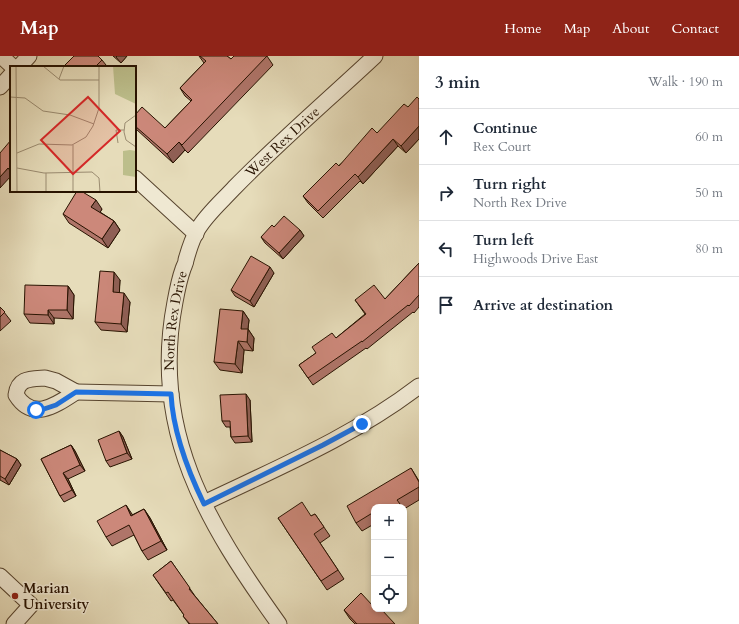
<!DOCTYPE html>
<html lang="en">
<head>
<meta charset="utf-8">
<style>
  :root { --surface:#fff; --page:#f6f6f7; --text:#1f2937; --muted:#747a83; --line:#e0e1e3; --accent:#8f2418 }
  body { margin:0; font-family:Cardo,serif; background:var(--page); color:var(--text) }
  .controls { position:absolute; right:12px; bottom:12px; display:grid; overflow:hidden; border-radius:8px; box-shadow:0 2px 6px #0003 }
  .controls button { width:36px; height:36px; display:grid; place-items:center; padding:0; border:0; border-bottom:1px solid var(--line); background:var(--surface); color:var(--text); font:20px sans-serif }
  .stop { position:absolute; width:12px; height:12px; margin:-9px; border:3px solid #1a73e8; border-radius:50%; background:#fff }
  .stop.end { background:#1a73e8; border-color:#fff; box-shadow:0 1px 4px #0008 }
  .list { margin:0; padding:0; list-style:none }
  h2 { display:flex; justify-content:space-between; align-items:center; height:52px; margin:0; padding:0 16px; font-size:17px }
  h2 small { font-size:13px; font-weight:400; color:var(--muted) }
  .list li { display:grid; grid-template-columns:26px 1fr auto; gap:12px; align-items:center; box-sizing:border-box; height:56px; padding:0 16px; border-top:1px solid var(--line) }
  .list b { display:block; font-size:15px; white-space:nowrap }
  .list p { margin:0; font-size:13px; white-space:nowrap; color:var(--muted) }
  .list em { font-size:13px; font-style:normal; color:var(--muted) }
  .icon { flex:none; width:22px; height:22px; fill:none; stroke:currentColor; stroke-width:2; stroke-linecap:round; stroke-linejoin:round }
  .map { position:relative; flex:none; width:419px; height:568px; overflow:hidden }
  header { display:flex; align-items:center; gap:24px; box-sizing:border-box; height:56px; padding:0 20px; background:var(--accent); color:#fff }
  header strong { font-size:19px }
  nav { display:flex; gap:22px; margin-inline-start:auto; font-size:14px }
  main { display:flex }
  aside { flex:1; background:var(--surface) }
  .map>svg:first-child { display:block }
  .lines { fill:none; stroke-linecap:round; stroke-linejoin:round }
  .minor-casing { stroke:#57442e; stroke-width:17 }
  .minor { stroke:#efe8d2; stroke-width:15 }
  .wall { fill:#af7569; stroke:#271200 }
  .shaded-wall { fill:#8f5f55; stroke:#271200 }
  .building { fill:#cc887a; stroke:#271200 }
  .route { stroke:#1a73e8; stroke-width:5 }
  .poi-dot { fill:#8f2418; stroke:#efe8d2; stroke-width:1.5 }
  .labels { text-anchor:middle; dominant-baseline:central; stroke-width:3; stroke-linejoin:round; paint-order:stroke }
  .street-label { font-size:14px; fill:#271200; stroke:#efe8d2 }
  .poi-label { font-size:14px; font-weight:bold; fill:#271200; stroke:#efe8d2; text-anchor:start }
  .inset-road { fill:none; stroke:#9a8b70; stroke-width:1 }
  .view { fill:#d62828; fill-opacity:0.15; stroke:#d62828; stroke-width:2 }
  .inset-edge { fill:none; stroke:#271200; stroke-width:2 }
</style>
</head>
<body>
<header>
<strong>Map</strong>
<nav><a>Home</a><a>Map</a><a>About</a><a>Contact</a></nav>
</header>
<main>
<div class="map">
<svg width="419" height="568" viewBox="0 0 419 568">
  <rect width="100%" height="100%" fill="#e6dcba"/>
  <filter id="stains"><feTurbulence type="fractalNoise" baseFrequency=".005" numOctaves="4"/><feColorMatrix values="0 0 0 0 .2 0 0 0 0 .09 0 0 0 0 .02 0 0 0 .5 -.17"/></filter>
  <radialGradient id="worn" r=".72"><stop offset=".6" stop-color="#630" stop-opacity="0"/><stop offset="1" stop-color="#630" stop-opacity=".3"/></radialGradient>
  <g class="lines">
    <defs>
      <g id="minor">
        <path d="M 1,0 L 13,11"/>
        <path d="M 19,11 L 29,0"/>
        <path d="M 0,31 L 11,19"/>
        <path d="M 135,122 L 196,178"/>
        <path d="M 45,322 L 56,325 L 76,336 C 56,349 33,366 16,339 C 18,322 30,323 45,322 Z"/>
        <path d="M 76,336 L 171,338"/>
        <path d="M 204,447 C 277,412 354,380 419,330"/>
        <path d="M 0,520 L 31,549 L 14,568"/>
        <path id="s1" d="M 279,568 C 207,467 150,375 175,246 C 177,235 179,224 183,213 C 184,210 186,207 186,204 C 189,193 192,183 198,173 C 207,158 222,145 234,132 C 279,86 328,44 375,0"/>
      </g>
    </defs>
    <use href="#minor" class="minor-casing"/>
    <use href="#minor" class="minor"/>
  </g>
  <path class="wall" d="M 113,0 L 127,0 L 121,7 Z
    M 199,0 L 227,0 L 231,3 L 267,0 L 273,9 L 188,97 L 185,94 L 173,107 L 136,73 L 135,72 L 135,59 L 165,72 L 191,45 L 185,40 L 180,32 L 204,7 Z
    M 102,4 L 106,9 L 104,11 L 65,11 L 64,10 Z
    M 419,43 L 419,83 L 406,97 L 398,90 L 363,128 L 360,125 L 323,162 L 308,147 L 303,140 L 377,77 L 408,51 Z
    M 102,153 L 100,156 L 114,165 L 120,174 L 108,192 L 69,167 L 63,158 Z
    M 274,171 L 300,174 L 304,180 L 283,203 L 265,187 L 261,181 Z
    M 419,207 L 419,251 L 414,257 L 413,256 L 367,293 L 366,292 L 313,329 L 299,309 L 316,297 L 336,282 L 365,258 L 355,244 L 385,243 Z
    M 274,217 L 254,251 L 235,240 L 231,234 Z
    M 120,224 L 119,237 L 130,246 L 127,276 L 101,274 L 95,266 Z
    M 68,230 L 74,239 L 73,263 L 54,262 L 54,268 L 30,267 L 24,258 Z
    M 0,251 L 11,265 L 0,275 Z
    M 243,255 L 249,264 L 248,273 L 254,282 L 253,295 L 244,294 L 242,317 L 220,314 L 214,306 Z
    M 250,344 L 252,386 L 235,387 L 231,381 L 230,371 L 226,371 L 222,365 Z
    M 119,375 L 123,381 L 132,403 L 110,411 L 106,405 Z
    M 71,389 L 75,395 L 85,415 L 68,423 L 76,440 L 64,446 L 60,440 L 41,403 Z
    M 0,394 L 17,403 L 21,409 L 9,429 L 0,424 Z
    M 411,412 L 419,425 L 419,444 L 404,453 L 404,451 L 374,451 L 374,468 L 362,475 L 356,467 Z
    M 144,453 L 150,462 L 167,494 L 148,504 L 142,495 L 134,479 L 112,490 L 106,481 L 132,459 Z
    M 315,458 L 330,480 L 320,487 L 344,523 L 327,534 L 278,462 L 311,460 Z
    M 171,505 L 195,540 L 218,568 L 189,568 L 183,560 L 184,559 L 173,544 L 171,545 L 153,519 Z
    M 373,550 L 395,568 L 355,568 L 350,563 L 344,554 Z"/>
  <path class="shaded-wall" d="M 117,0 L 127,0 L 121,7 L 116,1 Z
    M 419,70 L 419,83 L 406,97 L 401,90 Z
    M 393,83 L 398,90 L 363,128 L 358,121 Z
    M 179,86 L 185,94 L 173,107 L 167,98 Z
    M 8,112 L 11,116 L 11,120 L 0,132 L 0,121 Z
    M 96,144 L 102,153 L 98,160 L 91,151 Z
    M 114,165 L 120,174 L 108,192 L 102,183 Z
    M 300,174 L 304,180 L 283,203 L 279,197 Z
    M 270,211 L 274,217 L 254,251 L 250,245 Z
    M 114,216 L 120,224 L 119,245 L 113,236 Z
    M 68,230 L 74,239 L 73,263 L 67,254 Z
    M 124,237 L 130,246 L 127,276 L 121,268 Z
    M 48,254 L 54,262 L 54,268 L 48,259 Z
    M 243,255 L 249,264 L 247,281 L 241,273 Z
    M 248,273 L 254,282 L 253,295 L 247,286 Z
    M 238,285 L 244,294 L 242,317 L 235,308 Z
    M 246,338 L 250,344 L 252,386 L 248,380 Z
    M 119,375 L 123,381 L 132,403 L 127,397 Z
    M 71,389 L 75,395 L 85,415 L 80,409 Z
    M 17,403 L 21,409 L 9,429 L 5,423 Z
    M 63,417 L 68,423 L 76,440 L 72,434 Z
    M 126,449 L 132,458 L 137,468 L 131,460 Z
    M 144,453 L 150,462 L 167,494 L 161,485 Z"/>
  <path class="building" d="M 74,0 L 98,0 L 102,4 L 95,11 L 66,11 L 64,10 Z
    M 200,0 L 227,0 L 231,3 L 234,0 L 267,0 L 182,89 L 179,86 L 167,98 L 135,70 L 135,59 L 142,51 L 165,72 L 192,44 L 180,32 L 206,5 Z
    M 417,41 L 419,43 L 419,70 L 401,90 L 393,83 L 358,121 L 355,118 L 318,155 L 303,140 L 336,107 L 339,110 L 372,72 L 377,77 L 404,48 L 408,51 Z
    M 11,84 L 11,115 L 8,112 L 0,121 L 0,97 Z
    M 77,135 L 81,135 L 96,144 L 91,151 L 114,165 L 102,183 L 63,158 Z
    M 284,160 L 300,174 L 279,197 L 261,181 L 272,169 L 274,171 Z
    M 251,200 L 270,211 L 250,245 L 231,234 Z
    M 419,207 L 419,239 L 409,250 L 408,249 L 362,286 L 362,285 L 308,322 L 299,309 L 316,297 L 312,291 L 332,277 L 336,282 L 366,258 L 355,244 L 374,229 L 385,243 Z
    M 100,215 L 114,216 L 113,236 L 124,237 L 121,268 L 95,266 Z
    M 25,229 L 68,230 L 67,254 L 48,254 L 48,259 L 24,258 Z
    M 0,251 L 5,256 L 0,261 Z
    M 220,253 L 243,255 L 241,273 L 248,273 L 247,286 L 238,285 L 235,308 L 214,306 Z
    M 246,338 L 248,380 L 231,381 L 230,365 L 222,365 L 220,339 Z
    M 119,375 L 127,397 L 106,405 L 98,384 Z
    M 71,389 L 80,409 L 63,417 L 72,434 L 60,440 L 41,403 Z
    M 0,394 L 17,403 L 5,423 L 0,420 Z
    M 411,412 L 419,426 L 419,431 L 397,444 L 400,448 L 395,451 L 384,451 L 384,450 L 383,451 L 374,451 L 374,456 L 356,467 L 347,450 Z
    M 302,446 L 311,460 L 315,458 L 324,471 L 314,478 L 338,514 L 321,525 L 278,462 Z
    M 126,449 L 131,460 L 144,453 L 161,485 L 142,495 L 129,469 L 106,481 L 97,465 Z
    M 171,505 L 190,532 L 189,533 L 218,568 L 190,568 L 183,560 L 184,559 L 168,536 L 166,537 L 153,519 Z
    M 361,537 L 373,550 L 374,549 L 374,553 L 381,553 L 395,568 L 357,568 L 344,554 Z"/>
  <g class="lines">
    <path class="route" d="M 36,354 L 44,353 L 56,349 L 76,336 L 171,338 C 173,376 187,413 204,448 L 323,389 L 362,368"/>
  </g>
  <circle class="poi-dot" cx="15" cy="540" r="4"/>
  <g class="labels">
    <g class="street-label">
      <text stroke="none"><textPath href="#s1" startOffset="548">West Rex Drive</textPath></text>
      <text stroke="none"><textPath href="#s1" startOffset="331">North Rex Drive</textPath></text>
    </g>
    <g class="poi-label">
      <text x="23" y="532">Marian<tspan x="23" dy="16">University</tspan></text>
    </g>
  </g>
  <g transform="translate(10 10)">
    <rect width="126" height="126" fill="#e6dcba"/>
    <path d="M 103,0 L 126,0 L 126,38 L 105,28 ZM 120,84 L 126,85 L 126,111 L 113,109 L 113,85 Z" fill="#bcbe8b"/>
    <path class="inset-road" d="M 6,0 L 7,126M 33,0 L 50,14 L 89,14M 49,13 L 54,0M 0,31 L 15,32 L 33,45 L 60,49 L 84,58M 126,49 L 115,57 L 114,66 L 116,74 L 126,81M 108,77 L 106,64 L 114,64M 63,79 L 63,126M 7,87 L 29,78 L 62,79 L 76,71 L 83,60 L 89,42 L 89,0M 7,102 L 34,107 L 82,106 L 89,112 L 90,126M 36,107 L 36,126"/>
    <path class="view" d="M 78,31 L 110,65 L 63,108 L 31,74 Z"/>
    <rect width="126" height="126" class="inset-edge"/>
  </g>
  <rect width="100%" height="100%" filter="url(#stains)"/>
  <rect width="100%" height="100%" fill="url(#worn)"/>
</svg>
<div class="controls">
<button>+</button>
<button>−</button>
<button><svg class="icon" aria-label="locate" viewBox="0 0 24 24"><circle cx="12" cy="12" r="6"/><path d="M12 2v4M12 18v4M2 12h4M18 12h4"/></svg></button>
</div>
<div class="stop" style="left:36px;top:354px"></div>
<div class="stop end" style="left:362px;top:368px"></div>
</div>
<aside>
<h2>3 min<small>Walk · 190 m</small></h2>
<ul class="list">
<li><svg class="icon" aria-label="ahead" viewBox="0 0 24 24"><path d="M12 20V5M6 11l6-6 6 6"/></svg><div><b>Continue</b><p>Rex Court</p></div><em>60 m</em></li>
<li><svg class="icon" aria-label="right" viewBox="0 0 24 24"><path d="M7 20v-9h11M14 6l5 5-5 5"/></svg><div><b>Turn right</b><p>North Rex Drive</p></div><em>50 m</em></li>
<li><svg class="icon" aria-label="left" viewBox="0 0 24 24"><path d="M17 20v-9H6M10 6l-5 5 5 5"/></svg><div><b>Turn left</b><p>Highwoods Drive East</p></div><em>80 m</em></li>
<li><svg class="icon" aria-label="arrive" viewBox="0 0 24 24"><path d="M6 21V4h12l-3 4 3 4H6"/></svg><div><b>Arrive at destination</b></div></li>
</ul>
</aside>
</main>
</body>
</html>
